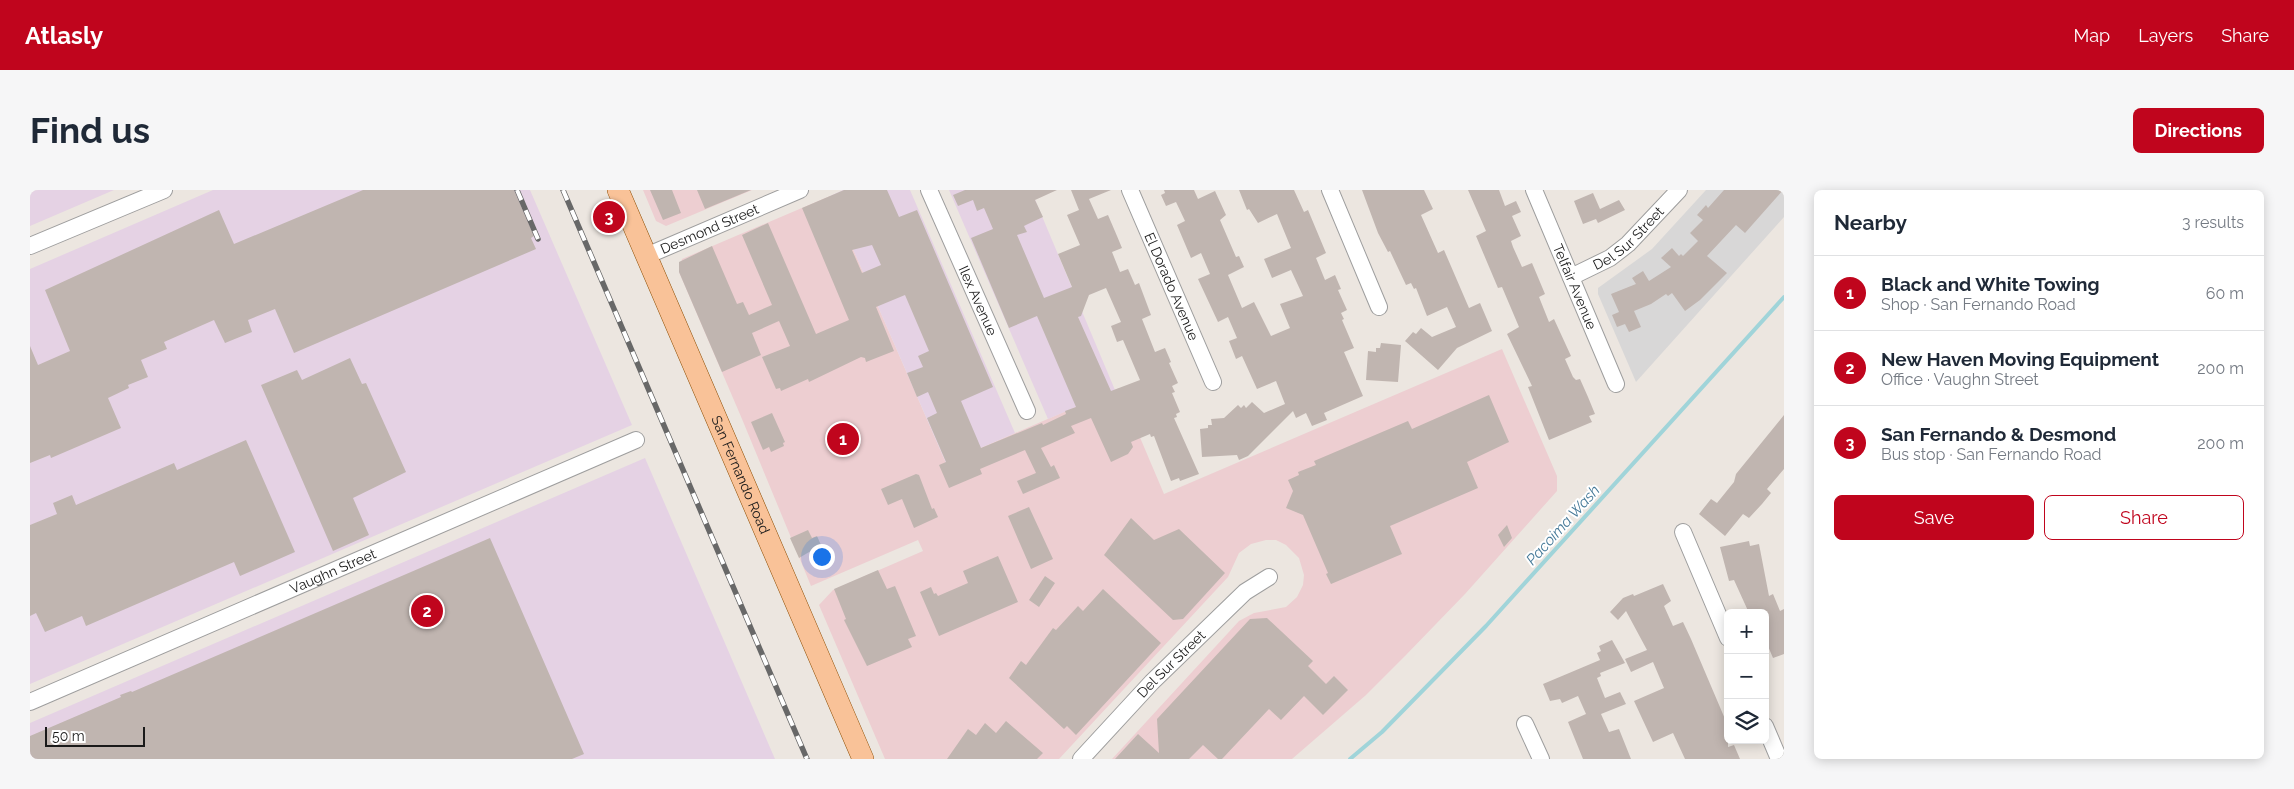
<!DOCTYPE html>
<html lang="en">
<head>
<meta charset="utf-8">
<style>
  :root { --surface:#fff; --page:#f6f6f7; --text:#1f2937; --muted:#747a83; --line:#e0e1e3; --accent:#c0051d }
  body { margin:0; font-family:Raleway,sans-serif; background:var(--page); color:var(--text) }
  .controls { position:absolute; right:15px; bottom:15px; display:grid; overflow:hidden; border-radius:8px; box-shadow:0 2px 12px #0003 }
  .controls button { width:45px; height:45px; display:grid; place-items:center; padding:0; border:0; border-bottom:1px solid var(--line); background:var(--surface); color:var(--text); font:25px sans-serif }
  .scale { position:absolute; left:15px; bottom:12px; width:100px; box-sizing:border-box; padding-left:5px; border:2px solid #1a1a1a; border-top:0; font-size:14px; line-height:18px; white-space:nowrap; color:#1a1a1a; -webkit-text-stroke:4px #fff; paint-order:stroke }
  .you { position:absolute; left:791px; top:366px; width:18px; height:18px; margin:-12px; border:4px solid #fff; border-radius:50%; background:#1a73e8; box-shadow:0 0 0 8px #1a73e833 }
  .badge { display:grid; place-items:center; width:32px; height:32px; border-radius:50%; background:var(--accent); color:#fff; font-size:16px; font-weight:700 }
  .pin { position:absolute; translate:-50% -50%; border:2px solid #fff; box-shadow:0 1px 5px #0006 }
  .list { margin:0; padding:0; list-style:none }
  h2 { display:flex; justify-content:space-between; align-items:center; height:65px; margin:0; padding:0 20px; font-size:21px }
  h2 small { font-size:16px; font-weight:400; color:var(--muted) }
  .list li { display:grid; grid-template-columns:32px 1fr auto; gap:15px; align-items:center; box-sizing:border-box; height:75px; padding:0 20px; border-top:1px solid var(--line) }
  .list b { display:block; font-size:19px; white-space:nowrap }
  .list p { margin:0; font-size:16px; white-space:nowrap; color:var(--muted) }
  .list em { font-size:16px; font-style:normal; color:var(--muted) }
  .actions { display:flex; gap:10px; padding:15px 20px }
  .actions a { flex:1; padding:11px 0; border:1px solid var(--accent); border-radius:8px; text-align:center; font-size:18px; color:var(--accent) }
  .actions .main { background:var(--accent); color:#fff }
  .icon { flex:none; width:28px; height:28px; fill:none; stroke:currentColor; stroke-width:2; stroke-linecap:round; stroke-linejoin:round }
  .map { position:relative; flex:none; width:1754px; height:569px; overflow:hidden; border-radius:8px }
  header { display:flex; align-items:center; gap:30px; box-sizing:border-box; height:70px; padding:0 25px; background:var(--accent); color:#fff }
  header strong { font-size:24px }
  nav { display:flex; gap:28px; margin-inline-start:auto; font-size:18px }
  .intro { display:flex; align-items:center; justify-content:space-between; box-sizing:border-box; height:120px; padding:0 30px }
  h1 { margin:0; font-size:35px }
  .button { padding:12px 22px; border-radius:8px; background:var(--accent); color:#fff; font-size:18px; font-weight:700 }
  main { display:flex; gap:30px; padding:0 30px }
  aside { flex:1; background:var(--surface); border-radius:8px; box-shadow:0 2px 12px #0003 }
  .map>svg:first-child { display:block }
  .residential { fill:#d8d7d7 }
  .commercial { fill:#edced1 }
  .industrial { fill:#e5d2e4 }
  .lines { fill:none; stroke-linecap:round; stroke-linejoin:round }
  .stream { stroke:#a0d4d9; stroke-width:4 }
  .building { fill:#c0b5b0; fill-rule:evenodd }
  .minor-casing { stroke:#9e9e9e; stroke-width:18 }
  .major-casing { stroke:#8d4e04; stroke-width:22 }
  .minor { stroke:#fff; stroke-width:16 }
  .major { stroke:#f9c298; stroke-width:21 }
  .rail-casing { stroke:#686868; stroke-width:5.5 }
  .rail { stroke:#fff; stroke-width:4; stroke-dasharray:11; stroke-linecap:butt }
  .labels { text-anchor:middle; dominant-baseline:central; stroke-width:4; stroke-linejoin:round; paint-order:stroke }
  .street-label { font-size:14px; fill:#1a1a1a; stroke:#fff }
  .water-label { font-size:15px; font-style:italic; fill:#447897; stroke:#fff }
</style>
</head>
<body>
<header>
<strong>Atlasly</strong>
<nav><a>Map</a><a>Layers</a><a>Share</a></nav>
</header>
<div class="intro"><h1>Find us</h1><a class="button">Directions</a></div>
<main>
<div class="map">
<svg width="1754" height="569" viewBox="0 0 1754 569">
  <rect width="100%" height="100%" fill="#ece6e0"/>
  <path class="residential" d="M 1676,0 L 1754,0 L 1754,27 L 1606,192 L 1568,104 L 1568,98 L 1622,59 Z"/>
  <path class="commercial" d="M 613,0 L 722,0 L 636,36 L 626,31 Z
    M 800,6 L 916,273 L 1089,198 L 1134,304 L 1472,159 L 1527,286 L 1527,301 L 1435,404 L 1375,466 L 1336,505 L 1262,569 L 1082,569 L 1209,431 L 1224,423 L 1256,417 L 1267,407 L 1273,395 L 1274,385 L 1269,368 L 1256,355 L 1246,350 L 1236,350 L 1221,354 L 1209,363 L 1198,387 L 1029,569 L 855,569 L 789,415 L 803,400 L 893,361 L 888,350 L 781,396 L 712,229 L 649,82 L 652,69 Z"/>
  <path class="industrial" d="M 0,0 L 84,0 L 0,36 Z
    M 183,0 L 500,0 L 602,235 L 0,494 L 0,79 Z
    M 813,0 L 880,0 L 985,243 L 916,273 L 800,6 Z
    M 919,0 L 1001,0 L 1085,200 L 1018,229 Z
    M 615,268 L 745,569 L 0,569 L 0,533 Z"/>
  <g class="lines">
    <path class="stream" d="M 1320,569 L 1352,542 L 1456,436 L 1754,107"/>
  </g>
  <path class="building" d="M 333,0 L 484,0 L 504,46 L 501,48 L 506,59 L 264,163 L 245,119 L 218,130 L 222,142 L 195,153 L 184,130 L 134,152 L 137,159 L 111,170 L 118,187 L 98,195 L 99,198 L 78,208 L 91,238 L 21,268 L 20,265 L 0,273 L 0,156 L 8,175 L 40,161 L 15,100 L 189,20 L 204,54 Z
    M 620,0 L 642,0 L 651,23 L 633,30 Z
    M 667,0 L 721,0 L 675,19 Z
    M 814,0 L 857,0 L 869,27 L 887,20 L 963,197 L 931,211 L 951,258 L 1012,233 L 1013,235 L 1036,224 L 1035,221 L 1046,217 L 1007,126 L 979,138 L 941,48 L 963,39 L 954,18 L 947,21 L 943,10 L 928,16 L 923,5 L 935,0 L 1027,0 L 1005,10 L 1013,27 L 998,34 L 994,36 L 997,42 L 987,45 L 1014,108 L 1042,97 L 1028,64 L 1050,55 L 1037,25 L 1049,20 L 1041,0 L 1081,0 L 1059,9 L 1068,29 L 1078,25 L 1087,46 L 1092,58 L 1082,62 L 1090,82 L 1098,79 L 1105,95 L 1109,93 L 1121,125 L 1112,129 L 1125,162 L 1135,158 L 1141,172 L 1139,173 L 1148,193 L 1142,196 L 1145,202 L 1142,203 L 1150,222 L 1146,224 L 1147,227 L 1144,228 L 1169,284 L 1150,291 L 1149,288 L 1141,291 L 1124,246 L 1121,247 L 1120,244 L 1101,252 L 1103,257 L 1098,264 L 1081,272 L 1061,228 L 1041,236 L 1045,243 L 1011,258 L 1021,277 L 1024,275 L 1030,288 L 993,304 L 987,291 L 1006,283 L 995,260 L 950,279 L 952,284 L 919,298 L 909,275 L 916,272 L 897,228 L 907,223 L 898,202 L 887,207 L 877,183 L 893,177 L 888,166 L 899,161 L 875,105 L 846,117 L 864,161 L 836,172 L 835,168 L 831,167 L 779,192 L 778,189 L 751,201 L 750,198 L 746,199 L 732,167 L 760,156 L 749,131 L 722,143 L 731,165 L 692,182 L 649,82 L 649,72 L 682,56 L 707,114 L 713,112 L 719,125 L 742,115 L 712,45 L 738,33 L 786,144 L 819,130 L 772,18 ZM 842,55 L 851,75 L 832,83 L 822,60 ZM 1076,98 L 1091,132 L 1081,136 L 1087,152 L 1093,150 L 1110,190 L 1081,201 L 1048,127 L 1051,126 L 1059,105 Z
    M 1134,0 L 1164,0 L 1168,9 L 1185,1 L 1196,25 L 1190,30 L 1206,67 L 1209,66 L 1214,77 L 1198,85 L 1212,118 L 1224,112 L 1241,146 L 1260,138 L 1250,114 L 1273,106 L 1261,80 L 1242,88 L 1234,69 L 1261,58 L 1247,24 L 1228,33 L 1219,19 L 1217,20 L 1209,0 L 1264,0 L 1274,22 L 1278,20 L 1296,63 L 1286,68 L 1295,90 L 1305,85 L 1311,99 L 1308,100 L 1317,120 L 1311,123 L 1314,129 L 1312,130 L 1324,158 L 1314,162 L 1333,206 L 1294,223 L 1297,230 L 1282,236 L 1276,223 L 1266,228 L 1263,221 L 1218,266 L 1209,270 L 1207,265 L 1172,267 L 1170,239 L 1178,238 L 1178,235 L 1182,235 L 1181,229 L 1194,228 L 1208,215 L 1211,218 L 1214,215 L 1216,218 L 1222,212 L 1234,223 L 1255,214 L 1246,191 L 1227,199 L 1212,166 L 1206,169 L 1199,151 L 1207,148 L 1198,127 L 1188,132 L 1168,89 L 1180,84 L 1171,63 L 1161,68 L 1147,35 L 1155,31 L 1146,12 L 1136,16 L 1131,5 L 1135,3 Z
    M 1332,0 L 1394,0 L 1403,19 L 1391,25 L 1408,63 L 1414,60 L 1439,118 L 1450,113 L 1462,141 L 1427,158 L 1408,180 L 1375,151 L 1383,142 L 1386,144 L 1391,138 L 1402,147 L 1426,137 L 1417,117 L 1397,126 L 1386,98 L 1384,99 L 1381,93 L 1376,95 L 1360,61 L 1358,62 L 1348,43 Z
    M 1438,0 L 1469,0 L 1475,16 L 1486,11 L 1491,22 L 1482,26 L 1491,46 L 1481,51 L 1483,57 L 1492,77 L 1502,73 L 1515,104 L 1509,107 L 1519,132 L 1524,129 L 1541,166 L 1535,169 L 1543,187 L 1546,190 L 1550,189 L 1558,207 L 1565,224 L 1559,226 L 1562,232 L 1519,250 L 1498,197 L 1502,196 L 1477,144 L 1489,137 L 1472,97 L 1468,98 L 1446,46 L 1456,41 Z
    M 1694,0 L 1753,0 L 1715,43 L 1706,35 L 1677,66 L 1697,83 L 1670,110 L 1655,121 L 1642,103 L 1638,106 L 1636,104 L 1621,114 L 1604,121 L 1611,137 L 1599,142 L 1595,134 L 1587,137 L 1582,125 L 1589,122 L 1581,104 L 1606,94 L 1602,88 L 1613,81 L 1619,91 L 1641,77 L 1631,68 L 1642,58 L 1649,66 L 1651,64 L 1653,66 L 1668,51 L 1660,43 L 1673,30 L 1667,25 L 1676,15 L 1678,18 Z
    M 1563,3 L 1570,19 L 1589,10 L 1595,20 L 1568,33 L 1566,29 L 1553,34 L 1544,11 Z
    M 1351,153 L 1371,155 L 1368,192 L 1336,190 L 1338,161 L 1346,162 L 1346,158 L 1350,158 Z
    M 320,168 L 332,194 L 336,193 L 376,282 L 323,308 L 339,345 L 303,361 L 231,195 L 267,180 L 272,190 Z
    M 1459,205 L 1479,252 L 1437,272 L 1448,298 L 1360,336 L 1372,364 L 1301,394 L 1296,384 L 1298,383 L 1273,325 L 1256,318 L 1263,301 L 1258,290 L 1269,285 L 1268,282 L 1286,275 L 1284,271 L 1378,231 L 1382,239 Z
    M 742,223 L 755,252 L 753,253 L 754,256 L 741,262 L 739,257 L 733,260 L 721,232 Z
    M 1754,225 L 1754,279 L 1737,299 L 1741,303 L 1732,314 L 1719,328 L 1713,324 L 1695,346 L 1669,324 L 1681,309 L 1687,313 L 1704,292 L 1706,284 Z
    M 216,250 L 265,362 L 210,386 L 204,372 L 56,436 L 52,426 L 15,442 L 6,423 L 0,426 L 0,335 L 27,324 L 23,313 L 42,305 L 46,315 L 144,273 L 147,280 Z
    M 886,284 L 889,285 L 902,319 L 904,318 L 908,327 L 884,338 L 872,309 L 858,315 L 851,299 Z
    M 999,317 L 1023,369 L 1001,379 L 978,326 Z
    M 1101,328 L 1124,350 L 1149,339 L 1195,383 L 1153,429 L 1143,430 L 1074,365 Z
    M 1477,335 L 1482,348 L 1474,357 L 1468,345 Z
    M 778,340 L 782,348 L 787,346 L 791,355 L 769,368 L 760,348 Z
    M 460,348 L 554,564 L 542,569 L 0,569 L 0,546 L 91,507 L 90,505 L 101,501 L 102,502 Z
    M 1719,351 L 1720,356 L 1729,354 L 1739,406 L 1743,404 L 1750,421 L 1754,419 L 1754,464 L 1743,468 L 1735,449 L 1735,423 L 1719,423 L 1704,390 L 1699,391 L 1690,357 Z
    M 968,366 L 988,412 L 909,446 L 890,402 L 901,397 L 904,404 L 906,403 L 908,406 L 938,393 L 933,381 Z
    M 848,380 L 857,399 L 865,396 L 886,446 L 878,449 L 882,457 L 837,476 L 814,430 L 816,429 L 804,399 Z
    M 1015,386 L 1025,393 L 1009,417 L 999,410 Z
    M 1633,394 L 1641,411 L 1634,416 L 1643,436 L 1653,432 L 1661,449 L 1698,536 L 1698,557 L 1704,555 L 1710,569 L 1655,569 L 1643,543 L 1623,552 L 1604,511 L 1634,498 L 1623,472 L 1601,482 L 1595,469 L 1617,460 L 1596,421 L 1588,430 L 1580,422 L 1593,408 L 1603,404 L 1604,406 Z
    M 1073,399 L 1131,453 L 1046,545 L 1037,536 L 1034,539 L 979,488 L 991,471 L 996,475 L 1023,438 L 1026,440 L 1048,416 L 1053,421 Z
    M 1237,428 L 1283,471 L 1278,476 L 1296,494 L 1304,486 L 1318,500 L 1293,525 L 1274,506 L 1251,530 L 1239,519 L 1192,569 L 1188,569 L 1173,555 L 1159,569 L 1085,569 L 1108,544 L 1129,563 L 1127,529 L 1220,429 Z
    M 1582,450 L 1595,473 L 1570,483 L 1571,486 L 1567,488 L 1575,508 L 1590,502 L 1596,514 L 1571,524 L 1579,542 L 1589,539 L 1601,569 L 1553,569 L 1538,532 L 1556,524 L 1548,506 L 1532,513 L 1530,509 L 1520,511 L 1513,494 L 1570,470 L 1567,463 L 1571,461 L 1569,456 Z
    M 976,531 L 1013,563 L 1007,569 L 917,569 L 938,539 L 946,545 L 955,533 L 966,543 Z"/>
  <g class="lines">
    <defs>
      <g id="minor">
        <path id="s1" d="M 899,0 L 997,221"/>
        <path id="s2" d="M 1100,0 L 1183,192"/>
        <path d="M 1300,0 L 1349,117"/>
        <path id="s3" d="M 1504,0 L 1586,194"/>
        <path d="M 0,56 L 134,0"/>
        <path id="s4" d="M 616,66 L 770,0"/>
        <path id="s5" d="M 1541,87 L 1580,68 L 1598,54 L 1649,0"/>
        <path d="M 1653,342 L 1698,448"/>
        <path id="s6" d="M 0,512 L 606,250"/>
        <path d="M 1495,534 L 1511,569"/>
        <path d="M 1735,536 L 1749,569"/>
        <path id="s7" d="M 1051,569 L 1122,492 L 1215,402 L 1239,387"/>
      </g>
      <g id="major">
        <path id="s8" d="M 588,0 L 833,569"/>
      </g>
    </defs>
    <use href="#minor" class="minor-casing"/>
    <use href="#major" class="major-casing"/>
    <use href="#minor" class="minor"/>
    <use href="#major" class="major"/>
    <defs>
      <path id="rail" d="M 487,0 L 508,49
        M 533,0 L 777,569"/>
    </defs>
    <use href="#rail" class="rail-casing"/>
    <use href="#rail" class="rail"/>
  </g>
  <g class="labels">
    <g class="street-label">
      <text stroke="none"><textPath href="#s4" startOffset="69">Desmond Street</textPath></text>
      <text stroke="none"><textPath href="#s5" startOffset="70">Del Sur Street</textPath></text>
      <text stroke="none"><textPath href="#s2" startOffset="105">El Dorado Avenue</textPath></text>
      <text stroke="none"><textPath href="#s3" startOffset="105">Telfair Avenue</textPath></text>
      <text stroke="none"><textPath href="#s1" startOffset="121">Ilex Avenue</textPath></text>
      <text stroke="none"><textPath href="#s8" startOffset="310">San Fernando Road</textPath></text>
      <text stroke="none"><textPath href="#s6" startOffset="330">Vaughn Street</textPath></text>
      <text stroke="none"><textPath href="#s7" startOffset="131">Del Sur Street</textPath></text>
    </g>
    <g class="water-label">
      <text transform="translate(1533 335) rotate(-48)">Pacoima Wash</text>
    </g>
  </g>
</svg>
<div class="controls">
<button>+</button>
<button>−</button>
<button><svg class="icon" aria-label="layers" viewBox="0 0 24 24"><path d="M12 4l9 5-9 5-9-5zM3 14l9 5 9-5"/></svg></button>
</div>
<div class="scale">50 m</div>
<div class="you"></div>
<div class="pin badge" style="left:813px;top:249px">1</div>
<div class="pin badge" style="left:397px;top:421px">2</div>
<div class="pin badge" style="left:579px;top:27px">3</div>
</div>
<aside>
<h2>Nearby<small>3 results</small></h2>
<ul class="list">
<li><span class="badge">1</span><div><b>Black and White Towing</b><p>Shop · San Fernando Road</p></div><em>60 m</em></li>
<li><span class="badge">2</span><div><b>New Haven Moving Equipment</b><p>Office · Vaughn Street</p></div><em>200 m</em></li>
<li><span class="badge">3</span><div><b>San Fernando &amp; Desmond</b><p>Bus stop · San Fernando Road</p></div><em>200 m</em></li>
</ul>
<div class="actions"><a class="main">Save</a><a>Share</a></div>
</aside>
</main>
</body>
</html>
